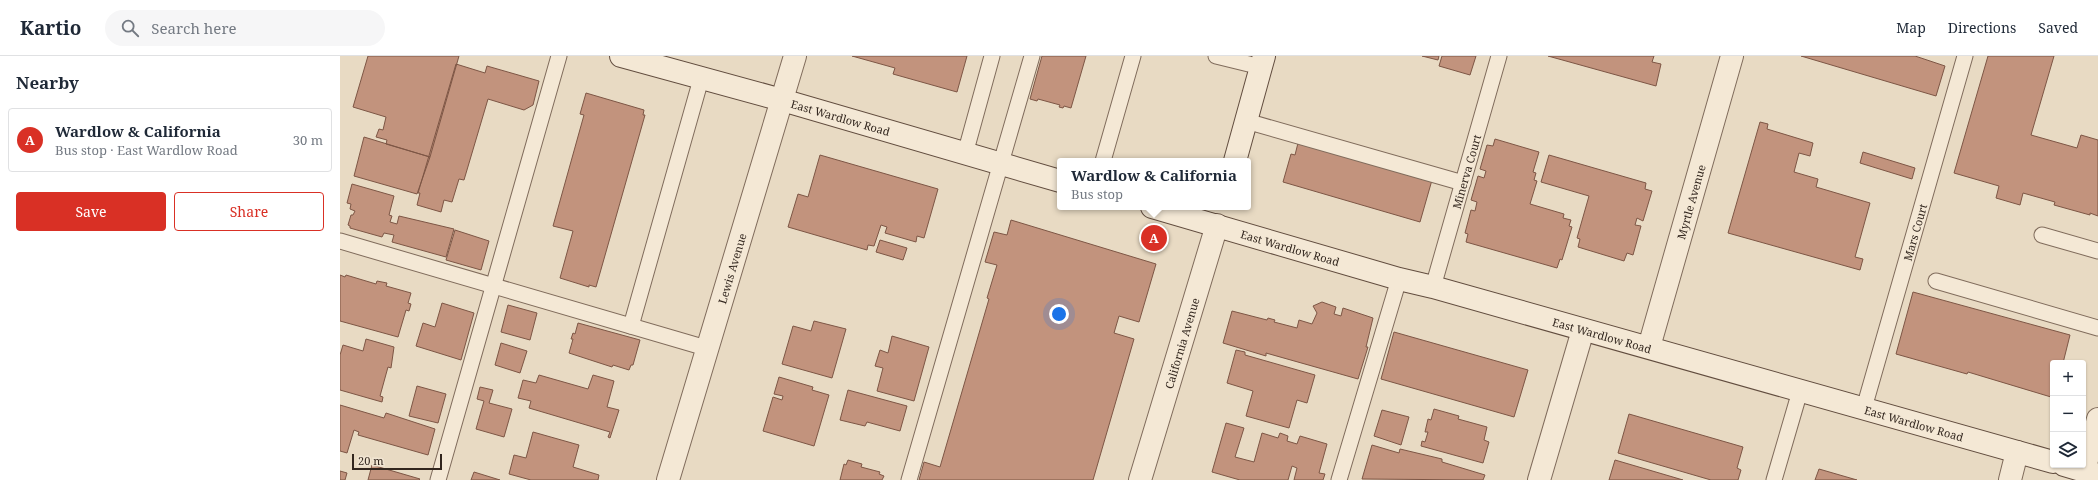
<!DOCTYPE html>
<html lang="en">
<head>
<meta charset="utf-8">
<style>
  :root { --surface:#fff; --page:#f6f6f7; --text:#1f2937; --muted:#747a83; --line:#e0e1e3; --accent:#d93025 }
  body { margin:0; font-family:"Noto Serif",serif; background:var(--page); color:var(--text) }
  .controls { position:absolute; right:12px; bottom:12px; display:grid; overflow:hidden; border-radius:4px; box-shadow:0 1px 3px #0004 }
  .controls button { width:36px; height:36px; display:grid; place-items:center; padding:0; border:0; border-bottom:1px solid var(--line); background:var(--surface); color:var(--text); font:20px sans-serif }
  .scale { position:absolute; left:12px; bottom:10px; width:90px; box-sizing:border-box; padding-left:4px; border:2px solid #32261e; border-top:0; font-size:11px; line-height:14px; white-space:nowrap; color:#32261e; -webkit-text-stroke:3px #f1e5d2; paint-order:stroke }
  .you { position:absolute; left:719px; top:258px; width:14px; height:14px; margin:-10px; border:3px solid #fff; border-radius:50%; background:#1a73e8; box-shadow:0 0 0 6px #1a73e833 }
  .badge { display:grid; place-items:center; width:26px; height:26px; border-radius:50%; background:var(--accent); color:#fff; font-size:13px; font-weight:700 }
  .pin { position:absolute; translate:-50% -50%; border:2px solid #fff; box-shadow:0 1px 4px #0006 }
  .popup { position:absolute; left:717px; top:102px; width:194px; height:52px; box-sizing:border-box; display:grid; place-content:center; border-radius:4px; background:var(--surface); filter:drop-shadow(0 1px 3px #0005); font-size:13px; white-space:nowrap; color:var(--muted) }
  .popup b { font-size:15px; color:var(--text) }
  .popup::after { content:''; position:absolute; left:50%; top:100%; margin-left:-8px; border:8px solid transparent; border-top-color:var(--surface) }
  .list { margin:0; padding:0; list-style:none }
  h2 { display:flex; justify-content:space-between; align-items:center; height:52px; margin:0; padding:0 16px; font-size:17px }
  h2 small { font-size:13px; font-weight:400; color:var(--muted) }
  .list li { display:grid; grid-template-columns:26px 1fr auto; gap:12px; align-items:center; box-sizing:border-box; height:64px; margin:0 8px 8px; padding:0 8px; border:1px solid var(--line); border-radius:4px }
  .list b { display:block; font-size:15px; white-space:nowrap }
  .list p { margin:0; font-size:13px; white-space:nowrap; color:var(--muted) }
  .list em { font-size:13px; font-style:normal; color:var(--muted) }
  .actions { display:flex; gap:8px; padding:12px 16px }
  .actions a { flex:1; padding:9px 0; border:1px solid var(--accent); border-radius:4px; text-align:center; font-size:14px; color:var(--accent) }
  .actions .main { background:var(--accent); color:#fff }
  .icon { flex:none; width:22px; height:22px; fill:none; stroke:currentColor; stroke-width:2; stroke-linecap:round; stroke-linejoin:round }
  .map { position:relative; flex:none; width:1758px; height:424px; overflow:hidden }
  header { display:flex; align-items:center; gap:24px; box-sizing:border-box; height:56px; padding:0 20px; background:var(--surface); border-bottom:1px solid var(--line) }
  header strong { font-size:19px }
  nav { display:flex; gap:22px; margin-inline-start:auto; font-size:14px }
  .search { width:280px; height:36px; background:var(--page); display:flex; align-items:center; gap:10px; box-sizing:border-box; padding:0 14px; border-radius:22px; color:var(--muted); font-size:15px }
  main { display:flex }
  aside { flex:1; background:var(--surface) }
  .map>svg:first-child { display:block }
  .building { fill:#c2937d; stroke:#7d5645 }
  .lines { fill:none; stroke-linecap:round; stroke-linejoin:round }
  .lane-casing { stroke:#806c5c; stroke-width:17 }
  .street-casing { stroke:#806c5c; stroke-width:24 }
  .secondary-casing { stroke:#624d3f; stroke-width:24 }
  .lane { stroke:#f4e8d5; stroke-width:15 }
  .street { stroke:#f4e8d5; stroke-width:22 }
  .secondary { stroke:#f4e8d5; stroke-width:22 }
  .labels { text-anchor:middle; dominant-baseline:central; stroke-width:3.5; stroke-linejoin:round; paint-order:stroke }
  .street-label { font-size:11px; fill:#32261e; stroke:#f1e5d2 }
</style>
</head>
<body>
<header>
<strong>Kartio</strong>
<div class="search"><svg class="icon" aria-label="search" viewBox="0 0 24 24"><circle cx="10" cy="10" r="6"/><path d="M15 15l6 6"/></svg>Search here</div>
<nav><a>Map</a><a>Directions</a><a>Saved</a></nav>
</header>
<main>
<aside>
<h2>Nearby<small></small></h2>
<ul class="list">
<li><span class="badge">A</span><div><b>Wardlow &amp; California</b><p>Bus stop · East Wardlow Road</p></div><em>30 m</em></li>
</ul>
<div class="actions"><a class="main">Save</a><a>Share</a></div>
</aside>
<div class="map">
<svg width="1758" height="424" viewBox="0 0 1758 424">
  <rect width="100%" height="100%" fill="#e8dac3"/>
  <path class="building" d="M 28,0 L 119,0 L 90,101 L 46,88 L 47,84 L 36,81 L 39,73 L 43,74 L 46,61 L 13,51 Z
    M 512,0 L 627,0 L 617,36 L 553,18 L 555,12 Z
    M 702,0 L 746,0 L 731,52 L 724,50 L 723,52 L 719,51 L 720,49 L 698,43 L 697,45 L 690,43 Z
    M 1082,0 L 1099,0 L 1098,4 Z
    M 1102,0 L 1136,0 L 1130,19 L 1099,10 Z
    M 1208,0 L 1314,0 L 1312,6 L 1321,8 L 1316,30 Z
    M 1461,0 L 1575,0 L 1605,10 L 1596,40 Z
    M 1648,0 L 1714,0 L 1691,79 L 1737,92 L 1741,79 L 1758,84 L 1758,160 L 1750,157 L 1750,159 L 1714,149 L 1715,146 L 1683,137 L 1680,149 L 1656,142 L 1659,130 L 1614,117 Z
    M 116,8 L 145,17 L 147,10 L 199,25 L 193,49 L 184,54 L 148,43 L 124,124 L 119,123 L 112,146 L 104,144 L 101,156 L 77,149 L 80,137 L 78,137 Z
    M 246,37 L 304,54 L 303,59 L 305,59 L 256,231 L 249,229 L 249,231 L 220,222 L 233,175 L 213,170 L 244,59 L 240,58 Z
    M 1420,66 L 1428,68 L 1427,73 L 1473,87 L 1470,100 L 1459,97 L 1454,116 L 1478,123 L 1476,131 L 1530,147 L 1515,201 L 1523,203 L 1520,214 L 1388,177 Z
    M 24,81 L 90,101 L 77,138 L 14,120 Z
    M 1155,83 L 1199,96 L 1193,116 L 1196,117 L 1194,124 L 1197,125 L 1190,148 L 1224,158 L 1223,162 L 1231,164 L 1229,170 L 1232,171 L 1222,204 L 1220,203 L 1217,212 L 1126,186 L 1128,178 L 1125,177 L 1131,154 L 1135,155 L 1137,146 L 1131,144 L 1138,120 L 1144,122 L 1146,115 L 1140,113 L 1147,89 L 1153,90 Z
    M 968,86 L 1092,124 L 1080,166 L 943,126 L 951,98 L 955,99 L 958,87 L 967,90 Z
    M 1523,96 L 1575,112 L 1572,123 L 1520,107 Z
    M 480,99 L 598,133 L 584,182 L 577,180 L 576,186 L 545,177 L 547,171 L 541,169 L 534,190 L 528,189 L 527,194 L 448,171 L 458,138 L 468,141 Z
    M 1209,99 L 1306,127 L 1305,133 L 1312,135 L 1303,165 L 1297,162 L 1295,169 L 1301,170 L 1293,199 L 1287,197 L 1284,205 L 1238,191 L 1240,183 L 1237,182 L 1249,140 L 1201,126 Z
    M 12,128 L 54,140 L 49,159 L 52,160 L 50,166 L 57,168 L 59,160 L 114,173 L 106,201 L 52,186 L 54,179 L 44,177 L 42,181 L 10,172 L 10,170 L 8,169 L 11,159 L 13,159 L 15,155 L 10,153 L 11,148 L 7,147 Z
    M 671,164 L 816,208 L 799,266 L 779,260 L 774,277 L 794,283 L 753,424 L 579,424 L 584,406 L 600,411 L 649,243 L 647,242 L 657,209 L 645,206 L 654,176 L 667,179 Z
    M 115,174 L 149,185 L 141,214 L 106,204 Z
    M 540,184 L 567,192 L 563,204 L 536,196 Z
    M 0,219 L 5,221 L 6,219 L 36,228 L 37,225 L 47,227 L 46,230 L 71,237 L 68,247 L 71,248 L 69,255 L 66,254 L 58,281 L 0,265 Z
    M 1573,236 L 1730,279 L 1723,307 L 1713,307 L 1713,333 L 1711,341 L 1628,316 L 1627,318 L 1556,298 Z
    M 982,246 L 996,251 L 994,258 L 1001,260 L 1003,252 L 1033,262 L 1026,291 L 1028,291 L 1018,323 L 926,297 L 926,300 L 883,287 L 892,255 L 927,264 L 928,262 L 935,264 L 934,266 L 957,272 L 959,264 L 972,268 L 977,257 L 973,250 Z
    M 102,247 L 134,257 L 121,304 L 76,290 L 83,267 L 95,271 Z
    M 168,249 L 197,257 L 190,284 L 161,276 Z
    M 474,265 L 506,273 L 492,322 L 442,308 L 453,270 L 471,275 Z
    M 238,267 L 300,284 L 293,309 L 291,309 L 289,314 L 273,309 L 272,311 L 229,297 L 233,283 L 231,283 L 233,277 L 235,278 Z
    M 1054,276 L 1188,314 L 1174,361 L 1041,323 Z
    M 552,280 L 589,291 L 574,345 L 537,335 L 543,312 L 535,310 L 540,294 L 548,297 Z
    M 26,283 L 54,291 L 51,312 L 48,311 L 40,340 L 43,341 L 42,346 L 0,334 L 0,299 L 3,289 L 23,295 Z
    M 161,287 L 187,295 L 180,317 L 155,309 Z
    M 896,294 L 905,296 L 905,299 L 975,319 L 967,347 L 957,344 L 949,372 L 906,360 L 913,335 L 887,327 Z
    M 199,319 L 248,333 L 253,319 L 274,325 L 267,351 L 279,354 L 270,382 L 268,381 L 270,376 L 189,352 L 191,345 L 178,342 L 183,324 L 196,327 Z
    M 439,321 L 473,331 L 472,334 L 489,339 L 474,390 L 423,375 L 433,341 L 442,344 L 443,340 L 434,338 Z
    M 77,330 L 106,338 L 98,367 L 69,360 Z
    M 140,331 L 153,334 L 149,347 L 172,353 L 164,381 L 136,373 L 144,345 L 137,343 Z
    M 508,334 L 567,350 L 560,375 L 527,366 L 525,370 L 500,364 Z
    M 0,349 L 44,362 L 46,357 L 95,373 L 88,399 L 18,379 L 19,376 L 14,374 L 7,397 L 0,395 Z
    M 1094,353 L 1119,360 L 1118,363 L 1147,371 L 1144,384 L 1149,386 L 1143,407 L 1081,390 L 1082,385 L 1085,386 L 1088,376 L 1085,376 L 1088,363 L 1091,364 Z
    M 1042,354 L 1069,361 L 1061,389 L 1034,380 Z
    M 1289,358 L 1403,391 L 1397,412 L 1401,414 L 1398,424 L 1371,424 L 1278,397 Z
    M 886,367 L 904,372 L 895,401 L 914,406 L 922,377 L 938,382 L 940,377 L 948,380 L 947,385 L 957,388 L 960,380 L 987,388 L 979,417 L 985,418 L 983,424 L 954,424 L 957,412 L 952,410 L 948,424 L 900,424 L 872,416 Z
    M 193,376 L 239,389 L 233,411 L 259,419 L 258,424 L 191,424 L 169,418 L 174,399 L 186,402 Z
    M 1032,389 L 1059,397 L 1060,393 L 1102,403 L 1102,406 L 1145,419 L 1143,424 L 1022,423 Z
    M 508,404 L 522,408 L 521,411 L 540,416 L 539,418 L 544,420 L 542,424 L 500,424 L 504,408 L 506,409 Z
    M 1275,404 L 1343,424 L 1269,424 Z
    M 32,409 L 80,423 L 79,424 L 28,424 Z
    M 1479,413 L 1517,424 L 1475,424 Z
    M 0,415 L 7,417 L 5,424 L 0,424 Z
    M 134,416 L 160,424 L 131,424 Z"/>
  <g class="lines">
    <defs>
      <g id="lane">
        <path d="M 876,0 L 921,11"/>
        <path d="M 906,65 L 1123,127"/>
        <path d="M 625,98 L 652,0"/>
        <path d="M 763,105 L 793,0"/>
        <path d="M 1702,179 L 1758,195"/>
        <path d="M 0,185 L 366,292"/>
        <path d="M 1596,225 L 1758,272"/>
        <path id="s1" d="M 1093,231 L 1159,0"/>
        <path d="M 291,270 L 361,23"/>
        <path id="s2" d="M 1524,352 L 1625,0"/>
        <path d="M 98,424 L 219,0"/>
        <path d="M 569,424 L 692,0"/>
        <path d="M 999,424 L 1059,223"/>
        <path d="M 1434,424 L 1460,335"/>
      </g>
      <g id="street">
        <path id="s3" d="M 1309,291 L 1392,0"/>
        <path d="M 1744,415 L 1758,363"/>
        <path id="s4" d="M 328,424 L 455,0"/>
        <path id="s5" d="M 800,424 L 877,169"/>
        <path d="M 1199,424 L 1243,274"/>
        <path d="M 1670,424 L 1677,396"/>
      </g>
      <g id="secondary">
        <path id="s6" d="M 281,0 L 442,44 L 720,125"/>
        <path d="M 895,105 L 924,0"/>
        <path id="s7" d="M 812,151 L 1059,223 L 1093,231 L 1713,406"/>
        <path d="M 1724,409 L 1758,419"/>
      </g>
    </defs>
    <use href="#lane" class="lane-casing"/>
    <use href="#street" class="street-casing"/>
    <use href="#secondary" class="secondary-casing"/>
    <use href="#lane" class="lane"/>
    <use href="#street" class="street"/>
    <use href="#secondary" class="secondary"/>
  </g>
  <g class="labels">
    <g class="street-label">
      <text stroke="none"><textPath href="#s6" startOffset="228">East Wardlow Road</textPath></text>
      <text stroke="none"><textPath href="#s1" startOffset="120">Minerva Court</textPath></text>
      <text stroke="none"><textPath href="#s3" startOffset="151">Myrtle Avenue</textPath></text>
      <text stroke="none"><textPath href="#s2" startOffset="183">Mars Court</textPath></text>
      <text stroke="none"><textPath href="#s7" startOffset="144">East Wardlow Road</textPath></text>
      <text stroke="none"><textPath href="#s4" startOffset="221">Lewis Avenue</textPath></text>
      <text stroke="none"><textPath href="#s7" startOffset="468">East Wardlow Road</textPath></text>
      <text stroke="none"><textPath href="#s5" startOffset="143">California Avenue</textPath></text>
      <text stroke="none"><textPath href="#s7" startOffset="792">East Wardlow Road</textPath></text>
    </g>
  </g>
</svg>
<div class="controls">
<button>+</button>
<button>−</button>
<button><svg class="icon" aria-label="layers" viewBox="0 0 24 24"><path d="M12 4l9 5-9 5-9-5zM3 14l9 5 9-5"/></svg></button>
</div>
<div class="scale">20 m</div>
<div class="you"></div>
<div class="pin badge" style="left:814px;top:182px">A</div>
<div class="popup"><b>Wardlow &amp; California</b>Bus stop</div>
</div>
</main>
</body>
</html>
